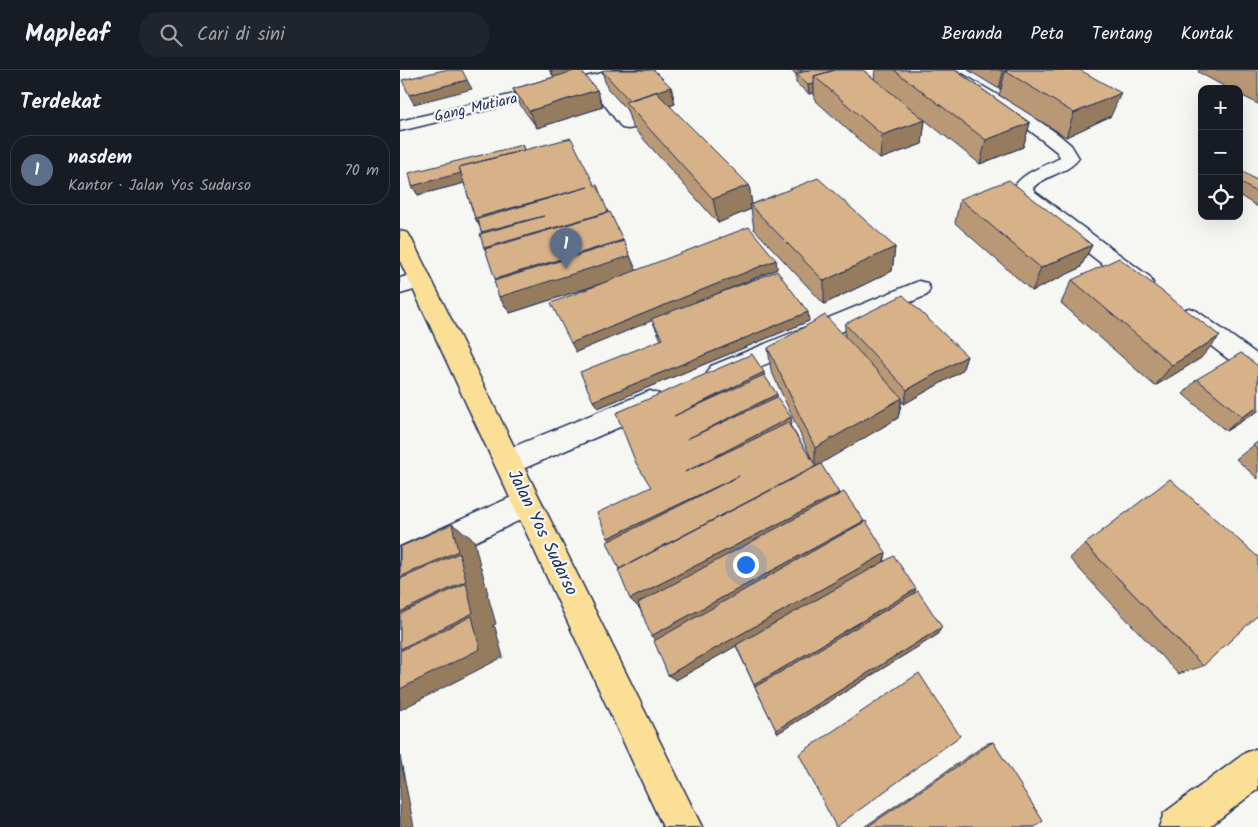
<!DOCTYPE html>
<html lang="id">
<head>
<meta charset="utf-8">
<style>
  :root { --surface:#171b24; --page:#20242c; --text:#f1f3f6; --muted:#9ea1a6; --line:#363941; --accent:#1f6fb2 }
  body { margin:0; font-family:Kalam,sans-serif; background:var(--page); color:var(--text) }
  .controls { position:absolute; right:15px; top:15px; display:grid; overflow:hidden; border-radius:10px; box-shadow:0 5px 20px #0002 }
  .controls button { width:45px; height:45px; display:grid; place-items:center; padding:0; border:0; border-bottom:1px solid var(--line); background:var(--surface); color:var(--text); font:25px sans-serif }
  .you { position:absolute; left:345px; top:494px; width:18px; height:18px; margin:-12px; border:4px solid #fff; border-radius:50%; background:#1a73e8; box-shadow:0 0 0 8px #1a73e833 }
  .badge { display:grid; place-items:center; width:32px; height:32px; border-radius:50%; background:var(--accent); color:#fff; font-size:16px; font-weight:700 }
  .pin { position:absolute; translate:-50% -41px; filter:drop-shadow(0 1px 2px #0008) }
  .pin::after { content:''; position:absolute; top:26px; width:18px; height:15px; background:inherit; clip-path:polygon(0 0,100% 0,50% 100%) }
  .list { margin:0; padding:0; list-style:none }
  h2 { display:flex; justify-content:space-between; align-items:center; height:65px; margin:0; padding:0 20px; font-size:21px }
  h2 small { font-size:16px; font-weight:400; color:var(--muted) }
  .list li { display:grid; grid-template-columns:32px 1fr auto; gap:15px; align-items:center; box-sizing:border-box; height:70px; margin:0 10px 10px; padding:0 10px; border:1px solid var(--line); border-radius:20px }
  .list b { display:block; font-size:19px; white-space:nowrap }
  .list p { margin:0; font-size:16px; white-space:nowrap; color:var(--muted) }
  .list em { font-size:16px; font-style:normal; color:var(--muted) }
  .icon { flex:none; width:28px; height:28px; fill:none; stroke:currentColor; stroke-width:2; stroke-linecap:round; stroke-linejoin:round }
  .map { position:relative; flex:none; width:858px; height:757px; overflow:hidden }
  header { display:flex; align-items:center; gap:30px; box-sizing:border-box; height:70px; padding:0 25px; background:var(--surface); border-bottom:1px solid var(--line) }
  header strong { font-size:24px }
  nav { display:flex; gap:28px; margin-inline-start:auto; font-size:18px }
  .search { width:350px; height:45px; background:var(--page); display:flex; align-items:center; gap:12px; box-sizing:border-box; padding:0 18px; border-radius:20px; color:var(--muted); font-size:19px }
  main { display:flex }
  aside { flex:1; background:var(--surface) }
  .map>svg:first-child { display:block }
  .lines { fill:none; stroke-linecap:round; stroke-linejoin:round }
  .minor-casing { stroke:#1b2f5e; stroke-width:3 }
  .major-casing { stroke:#1b2f5e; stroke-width:3 }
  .highway-casing { stroke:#1b2f5e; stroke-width:3 }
  .minor { fill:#f6f6f2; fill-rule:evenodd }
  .major { fill:#fbdf96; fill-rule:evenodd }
  .highway { fill:#fbdf96; fill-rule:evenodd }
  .wall { fill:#b99875; stroke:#1b2f5e }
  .shaded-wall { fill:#967c5f; stroke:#1b2f5e }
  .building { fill:#d7b188; stroke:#1b2f5e }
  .labels { text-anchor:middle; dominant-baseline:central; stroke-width:4.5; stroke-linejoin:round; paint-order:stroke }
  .far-street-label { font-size:15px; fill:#1b2f5e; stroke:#f6f6f2 }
  .street-label { font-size:18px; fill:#1b2f5e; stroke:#f6f6f2 }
</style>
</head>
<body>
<header>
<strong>Mapleaf</strong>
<div class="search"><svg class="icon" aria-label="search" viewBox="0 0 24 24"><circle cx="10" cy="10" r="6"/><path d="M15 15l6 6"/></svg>Cari di sini</div>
<nav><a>Beranda</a><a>Peta</a><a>Tentang</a><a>Kontak</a></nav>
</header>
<main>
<aside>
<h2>Terdekat<small></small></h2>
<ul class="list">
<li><span class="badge" style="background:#5c6f8a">1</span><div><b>nasdem</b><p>Kantor · Jalan Yos Sudarso</p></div><em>70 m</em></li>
</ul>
</aside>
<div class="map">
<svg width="858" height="757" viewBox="0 0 858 757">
  <rect width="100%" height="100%" fill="#f6f6f2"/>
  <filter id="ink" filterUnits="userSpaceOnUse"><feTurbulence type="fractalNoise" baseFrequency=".02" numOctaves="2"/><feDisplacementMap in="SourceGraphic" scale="10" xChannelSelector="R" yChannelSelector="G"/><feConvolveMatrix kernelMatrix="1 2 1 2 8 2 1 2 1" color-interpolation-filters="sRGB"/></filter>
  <g filter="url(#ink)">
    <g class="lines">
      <defs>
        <path id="minor" d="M 215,0 L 248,0 L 246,3 L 205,12 L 237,54 L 234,58 L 228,59 L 222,58 L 190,15 L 0,61 L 0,51 Z
          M 536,0 L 555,0 L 620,38 L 658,64 L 671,75 L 679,88 C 668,104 646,104 633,118 L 635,122 L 750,207 L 753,213 L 750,219 L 742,221 L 734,219 L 619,129 L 613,118 C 625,101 641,98 658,89 L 660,87 L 657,82 L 628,59 L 538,3 Z
          M 20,202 L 28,204 L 31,210 L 28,216 L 0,224 L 0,208 Z
          M 519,211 L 527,213 L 530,219 L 527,225 L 329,310 L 320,313 L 311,310 L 307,303 L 311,296 Z
          M 789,238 L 797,241 L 858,285 L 858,308 L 849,305 L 781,253 L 777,247 L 781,241 Z
          M 250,321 L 259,324 L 263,332 L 259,340 L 118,401 L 108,404 L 98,401 L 94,392 L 98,383 Z
          M 127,420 L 137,424 L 142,433 L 137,442 L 0,508 L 0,477 Z"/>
        <path id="major" d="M 0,161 L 8,163 L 11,168 L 302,757 L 263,757 L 0,191 Z"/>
        <path id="highway" d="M 858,678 L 858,719 L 809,757 L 759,757 L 764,743 L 845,683 Z"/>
      </defs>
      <use href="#minor" class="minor-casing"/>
      <use href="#major" class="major-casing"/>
      <use href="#highway" class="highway-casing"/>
      <use href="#minor" class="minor"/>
      <use href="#major" class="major"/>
      <use href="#highway" class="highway"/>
    </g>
    <path class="wall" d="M 149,0 L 183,0 L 180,1 L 197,20 L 203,37 L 137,58 L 121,36 L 113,19 L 154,7 Z
      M 390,0 L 463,0 L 474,9 L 475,0 L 555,0 L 630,53 L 623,77 L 580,94 L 525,50 L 522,74 L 480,89 L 415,30 L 414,23 L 409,24 L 396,13 L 396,4 Z
      M 568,0 L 680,0 L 711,46 L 666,67 L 599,25 L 601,19 L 599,19 Z
      M 799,0 L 858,0 L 858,34 L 839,24 L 839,19 L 829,19 L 798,2 Z
      M 202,1 L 271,17 L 275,34 L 270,36 L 349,115 L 352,135 L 495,177 L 492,201 L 424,234 L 354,159 L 351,139 L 318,153 L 232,56 L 227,40 L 207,18 Z
      M 125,80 L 209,143 L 223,170 L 236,200 L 376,190 L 377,199 L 302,229 L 409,251 L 198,338 L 193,331 L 261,270 L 255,257 L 252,250 L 176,282 L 197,215 L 110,243 L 99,227 L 96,210 L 82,163 L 80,157 L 75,148 L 64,113 L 18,125 L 12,116 Z
      M 839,101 L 858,111 L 858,137 L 839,125 Z
      M 560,129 L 692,175 L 680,198 L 632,221 L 555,153 Z
      M 672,210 L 801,288 L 755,316 L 661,233 Z
      M 445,254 L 567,286 L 562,301 L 504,334 L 502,331 L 498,348 L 416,396 L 439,423 L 439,424 L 464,452 L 486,483 L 484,492 L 514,523 L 537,565 L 378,663 L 354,615 L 336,576 L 276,610 L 268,605 L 256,570 L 219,499 L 210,471 L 364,305 L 392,354 L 390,355 L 413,392 L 371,300 L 368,278 L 445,266 Z
      M 858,296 L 858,341 L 826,361 L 783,324 L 797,309 Z
      M 858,372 L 858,409 L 836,389 Z
      M 685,474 L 803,596 L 778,604 L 669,488 Z
      M 593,672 L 635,757 L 464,757 L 588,673 Z"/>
    <path class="shaded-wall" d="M 151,0 L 183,0 L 154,8 Z
      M 400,0 L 424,0 L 401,8 Z
      M 603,2 L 605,2 L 601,19 L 599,19 Z
      M 67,10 L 72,19 L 14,34 L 9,25 Z
      M 414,14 L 414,23 L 409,24 L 408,15 Z
      M 271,17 L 275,34 L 238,46 L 229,30 Z
      M 197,20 L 203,37 L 137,58 L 129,41 Z
      M 721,23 L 711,46 L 666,67 L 674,43 Z
      M 525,50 L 522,74 L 480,89 L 482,65 Z
      M 630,53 L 623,77 L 580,94 L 586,70 Z
      M 122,75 L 131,96 L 18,125 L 12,116 Z
      M 349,115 L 352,136 L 350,135 L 351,139 L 318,153 L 313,129 Z
      M 188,117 L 208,142 L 215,159 L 95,195 L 84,178 L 90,176 L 81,162 L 83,162 L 75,148 Z
      M 223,170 L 237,202 L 110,243 L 99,227 L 105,225 L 95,209 Z
      M 692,175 L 680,198 L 632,221 L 641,198 Z
      M 495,177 L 492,201 L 424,234 L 424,211 Z
      M 376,190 L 377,199 L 176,282 L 171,273 Z
      M 408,242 L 409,251 L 198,338 L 193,331 Z
      M 820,266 L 801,288 L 755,316 L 772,295 Z
      M 567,286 L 562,301 L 504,334 L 507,320 Z
      M 364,302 L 365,310 L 274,346 Z
      M 377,324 L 378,332 L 287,369 Z
      M 502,328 L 498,348 L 415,397 L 415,378 Z
      M 858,337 L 858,341 L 826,361 L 842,347 Z
      M 391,347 L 392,354 L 288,408 L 285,402 Z
      M 339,406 L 213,474 L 208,468 Z
      M 439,423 L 439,435 L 239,538 L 230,529 Z
      M 464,451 L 462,462 L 259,573 L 251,566 Z
      M 52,454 L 74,470 L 80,495 L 79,495 L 81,497 L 88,524 L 86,525 L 88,526 L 96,554 L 92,556 L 95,557 L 103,587 L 0,640 L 0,507 Z
      M 486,483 L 483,493 L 276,610 L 268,605 Z
      M 516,519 L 512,528 L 358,620 L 354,615 Z
      M 542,557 L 537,565 L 378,663 L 376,660 Z
      M 0,686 L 14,757 L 1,757 L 0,751 Z"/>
    <path class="building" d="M 44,0 L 62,0 L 67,10 L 9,25 L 2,10 Z
      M 178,0 L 180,0 L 197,20 L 129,41 L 113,19 Z
      M 204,0 L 254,0 L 271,17 L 229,30 L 202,1 Z
      M 410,0 L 435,0 L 414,6 L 414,14 L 408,15 L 396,4 Z
      M 435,0 L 463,0 L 525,50 L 482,65 L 414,6 Z
      M 494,0 L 555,0 L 630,53 L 586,70 Z
      M 599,0 L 609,0 L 603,2 Z
      M 609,0 L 680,0 L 721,23 L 674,43 L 605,1 Z
      M 256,22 L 349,115 L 313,129 L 225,32 Z
      M 171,68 L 195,116 L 197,115 L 208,142 L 84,178 L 80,164 L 144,146 L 81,162 L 78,149 L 188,117 L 75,148 L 59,97 Z
      M 122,75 L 124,80 L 59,97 L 61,103 L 12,116 L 9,103 Z
      M 840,100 L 858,111 L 858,123 L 839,112 L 839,101 Z
      M 418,108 L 495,177 L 424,211 L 350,135 Z
      M 609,110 L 692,175 L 641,198 L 560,129 Z
      M 210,142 L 223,170 L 95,209 L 85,179 Z
      M 349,157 L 376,190 L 171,273 L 151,233 Z
      M 224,171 L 230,186 L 99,227 L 94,211 Z
      M 719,188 L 820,266 L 772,295 L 672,210 Z
      M 377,201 L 408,242 L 193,331 L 180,302 L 263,269 L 251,249 Z
      M 503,225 L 567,286 L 507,320 L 445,254 Z
      M 425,245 L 502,328 L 415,378 L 368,278 Z
      M 841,283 L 858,296 L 858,337 L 842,347 L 797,309 Z
      M 352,284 L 364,302 L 274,346 L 364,305 L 377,324 L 287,369 L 377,327 L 391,347 L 285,402 L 388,353 L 416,396 L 219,499 L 207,472 L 339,406 L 208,468 L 197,443 L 251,417 L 236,393 L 216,343 Z
      M 858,372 L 858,380 L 853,375 Z
      M 421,394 L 439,423 L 230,529 L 218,500 Z
      M 770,409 L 858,487 L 858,545 L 803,596 L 685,474 Z
      M 444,422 L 464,451 L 251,566 L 238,533 Z
      M 466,451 L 486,483 L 268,605 L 254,571 Z
      M 52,454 L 58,481 L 0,507 L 0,477 Z
      M 59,483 L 66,511 L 0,542 L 0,509 Z
      M 494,486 L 516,519 L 354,615 L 336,575 Z
      M 66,513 L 73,543 L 0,579 L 0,544 Z
      M 518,521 L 542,557 L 376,660 L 355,617 Z
      M 72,546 L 80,579 L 0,619 L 0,581 Z
      M 519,603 L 560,666 L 436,757 L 399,684 Z
      M 593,672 L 643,751 L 635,757 L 467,757 Z"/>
  </g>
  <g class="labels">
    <g class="far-street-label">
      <text transform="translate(76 38) rotate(-13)">Gang Mutiara</text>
    </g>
    <g class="street-label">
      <text transform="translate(142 463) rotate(64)">Jalan Yos Sudarso</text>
    </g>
  </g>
</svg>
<div class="controls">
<button>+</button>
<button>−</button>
<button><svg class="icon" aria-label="locate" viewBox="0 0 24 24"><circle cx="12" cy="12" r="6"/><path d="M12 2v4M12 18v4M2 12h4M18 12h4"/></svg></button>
</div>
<div class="you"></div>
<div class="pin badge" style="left:166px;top:199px;background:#5c6f8a">1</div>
</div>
</main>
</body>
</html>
